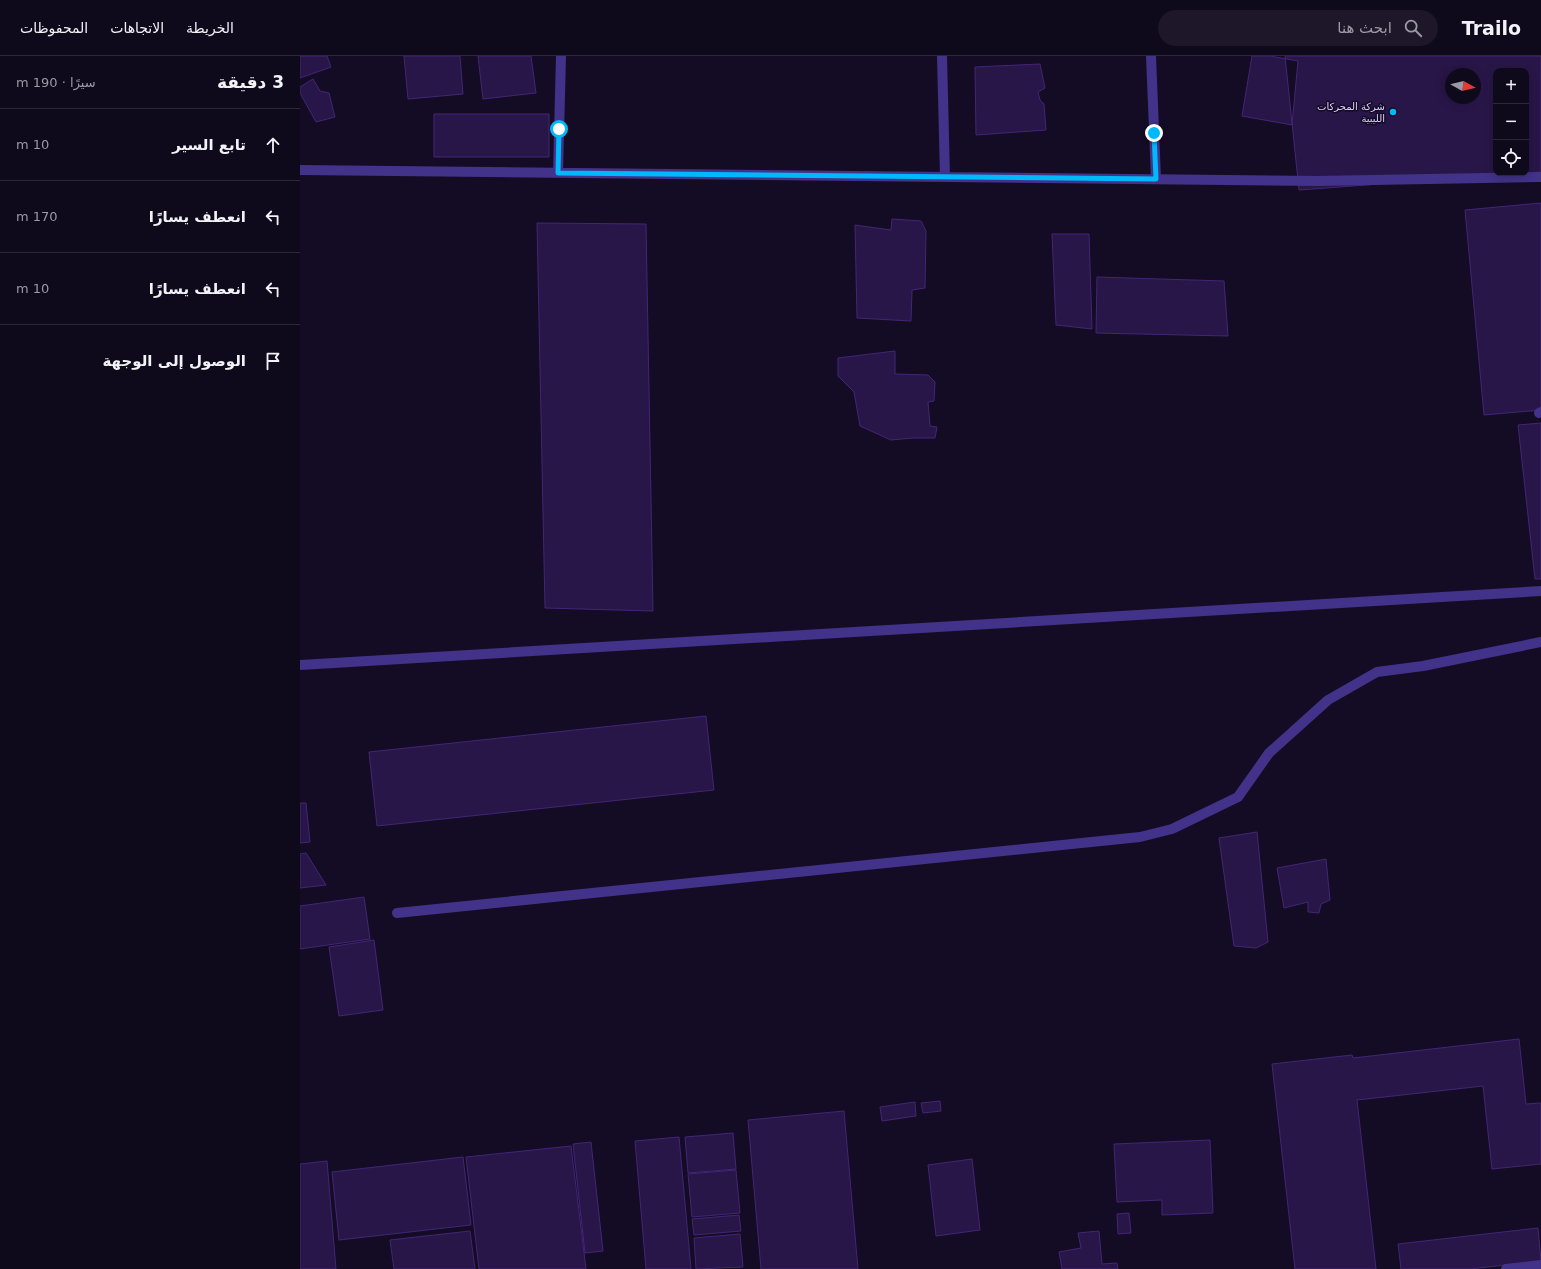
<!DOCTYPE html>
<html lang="ar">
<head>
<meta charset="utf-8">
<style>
  :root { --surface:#0f091c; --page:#1d1729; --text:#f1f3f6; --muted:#9b9aa3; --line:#2f2a3b }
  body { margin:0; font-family:"DejaVu Sans",Vazirmatn,sans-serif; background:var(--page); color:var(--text); direction:rtl }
  .controls { position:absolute; right:12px; top:12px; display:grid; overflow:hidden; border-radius:8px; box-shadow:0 2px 10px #0003 }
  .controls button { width:36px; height:36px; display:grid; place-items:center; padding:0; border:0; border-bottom:1px solid var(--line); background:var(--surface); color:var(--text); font:20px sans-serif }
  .compass { position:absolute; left:1145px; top:12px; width:36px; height:36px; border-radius:50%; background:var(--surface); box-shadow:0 2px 10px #0003; rotate:98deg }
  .stop { position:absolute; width:12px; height:12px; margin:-9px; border:3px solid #00b9fb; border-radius:50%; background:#fff }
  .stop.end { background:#00b9fb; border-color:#fff; box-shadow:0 1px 4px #0008 }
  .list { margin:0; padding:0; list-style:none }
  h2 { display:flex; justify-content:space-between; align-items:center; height:52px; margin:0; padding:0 16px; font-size:17px }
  h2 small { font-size:13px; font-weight:400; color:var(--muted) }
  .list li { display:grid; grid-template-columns:26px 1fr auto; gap:12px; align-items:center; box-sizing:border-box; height:72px; padding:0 16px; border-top:1px solid var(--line) }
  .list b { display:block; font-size:15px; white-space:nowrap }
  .list em { font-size:13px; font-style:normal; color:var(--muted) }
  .icon { flex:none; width:22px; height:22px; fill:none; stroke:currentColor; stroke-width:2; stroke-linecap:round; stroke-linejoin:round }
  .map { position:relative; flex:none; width:1241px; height:1213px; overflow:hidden; direction:ltr }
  header { display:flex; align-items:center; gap:24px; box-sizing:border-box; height:56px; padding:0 20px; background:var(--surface); border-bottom:1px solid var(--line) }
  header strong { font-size:19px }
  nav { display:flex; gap:22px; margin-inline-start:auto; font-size:14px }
  .search { width:280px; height:36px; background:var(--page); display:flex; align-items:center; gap:10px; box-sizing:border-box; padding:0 14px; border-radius:22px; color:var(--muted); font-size:15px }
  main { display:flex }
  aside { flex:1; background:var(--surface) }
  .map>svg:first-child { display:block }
  .building { fill:#281648; stroke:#432576; fill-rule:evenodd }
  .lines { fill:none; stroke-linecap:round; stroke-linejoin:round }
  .service { stroke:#433289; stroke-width:10 }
  .minor { stroke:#433289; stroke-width:10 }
  .route { stroke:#00b9fb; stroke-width:5 }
  .poi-dot { fill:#00b9fb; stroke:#140c25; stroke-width:1.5 }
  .labels { text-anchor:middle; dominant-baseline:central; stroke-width:3; stroke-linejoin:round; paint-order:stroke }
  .poi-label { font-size:10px; fill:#ddd0ff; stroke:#140c25; text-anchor:end }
</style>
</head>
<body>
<header>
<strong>Trailo</strong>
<div class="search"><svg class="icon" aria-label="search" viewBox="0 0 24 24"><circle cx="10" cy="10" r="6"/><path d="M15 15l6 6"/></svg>ابحث هنا</div>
<nav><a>الخريطة</a><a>الاتجاهات</a><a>المحفوظات</a></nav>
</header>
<main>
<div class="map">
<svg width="1241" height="1213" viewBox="0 0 1241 1213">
  <rect width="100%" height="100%" fill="#140c25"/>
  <path class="building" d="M 0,0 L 27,0 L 31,11 L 0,22 Z
    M 104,0 L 160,0 L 163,38 L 108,43 Z
    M 178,0 L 231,0 L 236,37 L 183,43 Z
    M 952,0 L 970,0 L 998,5 L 992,69 L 942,60 Z
    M 985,0 L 1241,0 L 1241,116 L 999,134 ZM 1196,15 L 1226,15 L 1226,117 L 1196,117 ZM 1151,18 L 1175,18 L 1175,42 L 1151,42 Z
    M 740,8 L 745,32 L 738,36 L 740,44 L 744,48 L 746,74 L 676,79 L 675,11 Z
    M 13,23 L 20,35 L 29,37 L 35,61 L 16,66 L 0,37 L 0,31 Z
    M 134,58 L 249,58 L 249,101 L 134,101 Z
    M 1241,147 L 1241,354 L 1184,359 L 1165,154 Z
    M 592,163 L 621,165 L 626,175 L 625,232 L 612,234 L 611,265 L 557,262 L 555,169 L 591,174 Z
    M 237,167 L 346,168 L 353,555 L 245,552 Z
    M 752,178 L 789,178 L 792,273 L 756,269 Z
    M 797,221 L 924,225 L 928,280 L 796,277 Z
    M 595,295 L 595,318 L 628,319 L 635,326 L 634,345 L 628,346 L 630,370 L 637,371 L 635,382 L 612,382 L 591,384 L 560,370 L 554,336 L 538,320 L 538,302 Z
    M 1241,367 L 1241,523 L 1235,523 L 1218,369 Z
    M 406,660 L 414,734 L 77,770 L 69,696 Z
    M 0,747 L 6,747 L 10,786 L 0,787 Z
    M 957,776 L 968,886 L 956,892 L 934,890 L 919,782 Z
    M 6,797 L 26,829 L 0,832 L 0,798 Z
    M 1026,803 L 1030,844 L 1021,848 L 1019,857 L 1008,856 L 1008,846 L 984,852 L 977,812 Z
    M 64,841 L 70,883 L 0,893 L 0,850 Z
    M 74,884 L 83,954 L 39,960 L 29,891 Z
    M 1219,983 L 1226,1048 L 1241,1047 L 1241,1108 L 1192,1113 L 1183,1030 L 1057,1044 L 1076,1213 L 995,1213 L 972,1008 L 1052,999 L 1053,1002 Z
    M 640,1045 L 641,1055 L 623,1057 L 621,1047 Z
    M 615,1046 L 616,1060 L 582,1065 L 580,1051 Z
    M 544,1055 L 558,1213 L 461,1213 L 448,1064 Z
    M 433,1077 L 436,1113 L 388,1117 L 385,1081 Z
    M 379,1081 L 391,1213 L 346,1213 L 335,1085 Z
    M 910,1084 L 913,1157 L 862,1159 L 862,1144 L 817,1146 L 814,1088 Z
    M 291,1086 L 303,1195 L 285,1197 L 273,1088 Z
    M 271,1090 L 286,1213 L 179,1213 L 166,1101 Z
    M 163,1101 L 171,1169 L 39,1184 L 32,1116 Z
    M 672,1103 L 680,1174 L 636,1180 L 628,1109 Z
    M 27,1105 L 36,1213 L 0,1213 L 0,1108 Z
    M 436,1114 L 440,1157 L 392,1161 L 388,1118 Z
    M 829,1157 L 831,1177 L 818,1178 L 817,1158 Z
    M 439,1159 L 441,1175 L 394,1179 L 392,1163 Z
    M 1238,1172 L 1241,1205 L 1170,1213 L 1101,1213 L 1098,1188 Z
    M 170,1175 L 175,1213 L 94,1213 L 90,1184 Z
    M 799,1175 L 802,1208 L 817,1207 L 818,1213 L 762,1213 L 759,1196 L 781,1192 L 778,1177 Z
    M 440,1178 L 443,1211 L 396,1213 L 394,1182 Z"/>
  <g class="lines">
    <path class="service" d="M 851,0 L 856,123
      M 1239,357 L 1241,356"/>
    <path class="minor" d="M 642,0 L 645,121
      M 0,114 L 1017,125 L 1241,121
      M 258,117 L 261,0
      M 0,609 L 1241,535
      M 97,857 L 840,781 L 872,773 L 938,741 L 969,697 L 1028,644 L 1077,616 L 1123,610 L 1241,586
      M 1206,1213 L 1241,1209"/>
  </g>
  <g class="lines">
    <path class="route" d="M 259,73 L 258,117 L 856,123 L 854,77"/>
  </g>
  <circle class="poi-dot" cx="1093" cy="56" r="4"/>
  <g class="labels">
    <g class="poi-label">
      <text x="1085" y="50">شركة المحركات<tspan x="1085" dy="12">الليبية</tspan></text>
    </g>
  </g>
</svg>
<div class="controls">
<button>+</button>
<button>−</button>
<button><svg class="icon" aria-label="locate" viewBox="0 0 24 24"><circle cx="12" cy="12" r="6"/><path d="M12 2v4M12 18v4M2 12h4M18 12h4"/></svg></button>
</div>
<svg class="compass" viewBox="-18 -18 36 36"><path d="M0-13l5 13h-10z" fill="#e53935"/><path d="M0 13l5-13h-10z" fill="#9b9aa3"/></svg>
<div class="stop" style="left:259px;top:73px"></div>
<div class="stop end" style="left:854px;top:77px"></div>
</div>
<aside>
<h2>3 دقيقة<small>سيرًا · 190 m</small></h2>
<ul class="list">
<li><svg class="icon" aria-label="ahead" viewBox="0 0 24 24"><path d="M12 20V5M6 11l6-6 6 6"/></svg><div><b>تابع السير</b></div><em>10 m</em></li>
<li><svg class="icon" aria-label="left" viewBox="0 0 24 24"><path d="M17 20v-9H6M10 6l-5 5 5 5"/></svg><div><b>انعطف يسارًا</b></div><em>170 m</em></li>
<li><svg class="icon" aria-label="left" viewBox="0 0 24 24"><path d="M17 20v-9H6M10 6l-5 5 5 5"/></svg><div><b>انعطف يسارًا</b></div><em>10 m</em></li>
<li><svg class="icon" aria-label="arrive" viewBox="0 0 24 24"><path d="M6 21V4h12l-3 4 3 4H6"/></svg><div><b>الوصول إلى الوجهة</b></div></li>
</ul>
</aside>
</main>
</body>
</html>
